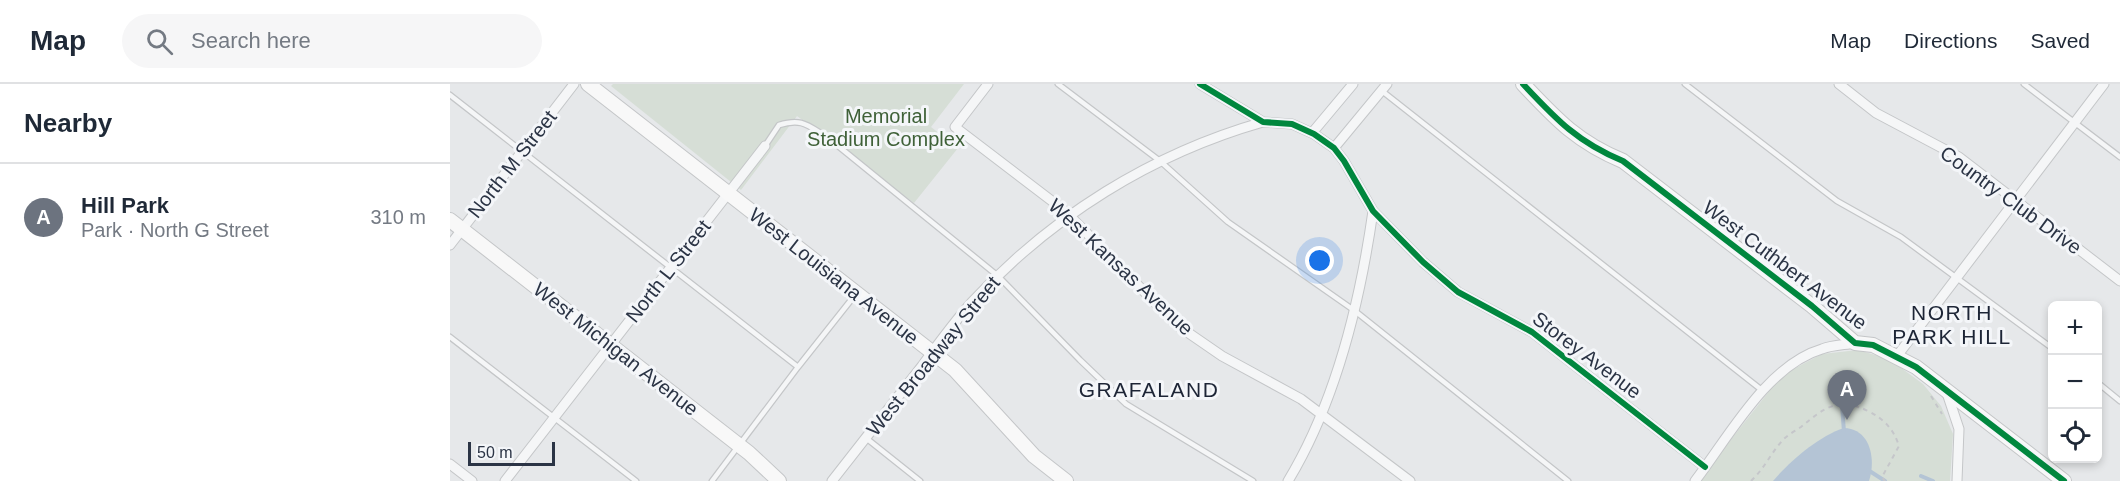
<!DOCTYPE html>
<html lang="en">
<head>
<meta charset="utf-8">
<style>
  :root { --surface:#fff; --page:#f6f6f7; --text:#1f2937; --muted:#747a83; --line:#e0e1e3; --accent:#6c737f }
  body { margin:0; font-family:Helvetica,sans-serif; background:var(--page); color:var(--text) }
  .controls { position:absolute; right:18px; bottom:18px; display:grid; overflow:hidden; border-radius:9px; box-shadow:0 3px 9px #0003 }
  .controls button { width:54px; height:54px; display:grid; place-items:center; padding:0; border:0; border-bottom:2px solid var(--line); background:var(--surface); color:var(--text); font:30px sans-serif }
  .scale { position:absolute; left:18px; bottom:15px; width:87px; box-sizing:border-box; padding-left:6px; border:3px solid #2b3445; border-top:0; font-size:16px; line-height:21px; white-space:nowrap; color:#2b3445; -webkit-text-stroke:4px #f4f6f9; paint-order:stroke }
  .you { position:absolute; left:870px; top:177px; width:21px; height:21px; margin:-15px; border:4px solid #fff; border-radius:50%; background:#1a73e8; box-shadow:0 0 0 9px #1a73e833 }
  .badge { display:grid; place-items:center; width:39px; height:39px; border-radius:50%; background:var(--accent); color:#fff; font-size:20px; font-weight:700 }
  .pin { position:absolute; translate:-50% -50px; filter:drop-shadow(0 2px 3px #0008) }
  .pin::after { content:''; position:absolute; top:32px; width:21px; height:18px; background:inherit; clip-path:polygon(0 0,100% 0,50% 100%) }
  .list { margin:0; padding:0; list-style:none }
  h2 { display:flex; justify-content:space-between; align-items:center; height:78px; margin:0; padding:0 24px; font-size:26px }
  h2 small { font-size:20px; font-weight:400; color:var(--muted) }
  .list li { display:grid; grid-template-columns:39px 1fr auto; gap:18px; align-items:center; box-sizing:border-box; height:108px; padding:0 24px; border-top:2px solid var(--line) }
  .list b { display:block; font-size:22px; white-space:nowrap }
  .list p { margin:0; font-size:20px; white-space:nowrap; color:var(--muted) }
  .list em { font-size:20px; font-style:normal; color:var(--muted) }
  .icon { flex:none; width:33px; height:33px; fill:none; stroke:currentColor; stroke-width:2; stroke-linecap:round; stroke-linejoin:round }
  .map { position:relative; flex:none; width:1670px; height:397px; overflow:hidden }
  header { display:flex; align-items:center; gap:36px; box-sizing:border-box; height:84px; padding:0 30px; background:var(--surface); border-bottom:2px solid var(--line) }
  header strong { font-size:28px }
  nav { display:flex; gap:33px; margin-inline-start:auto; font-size:21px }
  .search { width:420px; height:54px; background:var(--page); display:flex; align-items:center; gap:15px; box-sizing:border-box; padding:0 21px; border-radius:33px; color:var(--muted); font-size:22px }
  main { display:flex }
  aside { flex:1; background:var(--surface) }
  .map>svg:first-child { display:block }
  .green { fill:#d6ded6 }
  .water { fill:#b4c4d5 }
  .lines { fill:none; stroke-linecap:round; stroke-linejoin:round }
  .stream { stroke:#b4c4d5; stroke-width:4 }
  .lane-casing { stroke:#c4c6c8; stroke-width:7 }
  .street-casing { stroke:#c4c6c8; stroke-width:11 }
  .secondary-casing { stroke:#c4c6c8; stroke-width:16 }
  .path { stroke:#c5c6ca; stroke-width:2; stroke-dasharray:4.5 4.5; stroke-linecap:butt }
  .lane { stroke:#f5f6f7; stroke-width:4.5 }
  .street { stroke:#f5f6f7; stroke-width:9 }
  .secondary { stroke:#f8f8f8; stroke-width:14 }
  .cycleway-casing { stroke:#f4f6f9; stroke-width:10 }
  .cycleway { stroke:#00873e; stroke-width:6 }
  .labels { text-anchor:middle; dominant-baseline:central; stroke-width:6; stroke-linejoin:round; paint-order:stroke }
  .park-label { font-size:20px; fill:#3f6138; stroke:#f4f6f9 }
  .street-label { font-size:20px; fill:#2b3445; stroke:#f4f6f9 }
  .neighbourhood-label { font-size:21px; letter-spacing:1.5px; fill:#1d2536; stroke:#f4f6f9 }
</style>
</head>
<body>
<header>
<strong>Map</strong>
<div class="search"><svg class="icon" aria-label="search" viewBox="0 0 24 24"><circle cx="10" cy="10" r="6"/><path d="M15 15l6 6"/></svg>Search here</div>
<nav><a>Map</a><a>Directions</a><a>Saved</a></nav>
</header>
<main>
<aside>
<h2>Nearby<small></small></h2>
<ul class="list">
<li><span class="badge">A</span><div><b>Hill Park</b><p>Park · North G Street</p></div><em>310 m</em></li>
</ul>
</aside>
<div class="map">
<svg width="1670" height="397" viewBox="0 0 1670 397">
  <rect width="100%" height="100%" fill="#e6e8ea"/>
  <path class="green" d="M 163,0 L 514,0 L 481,43 L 508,64 L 464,119 L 347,32 L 291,106 L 161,2 Z
    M 1408,266 L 1439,275 L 1473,300 L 1491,322 L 1503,350 L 1500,397 L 1248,397 L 1332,291 L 1372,270 Z"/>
  <path class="water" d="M 1394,344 C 1421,345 1426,376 1419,397 L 1323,397 C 1340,377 1369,352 1394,344 Z"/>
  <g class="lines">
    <path class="stream" d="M 1392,321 L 1394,348
      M 1418,386 L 1435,397
      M 1471,392 L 1483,397"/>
    <defs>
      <path id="lane" d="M 608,0 L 710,77 L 778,138 L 905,227 L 1118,397
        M 1235,0 L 1387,117 L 1451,153 L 1602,264
        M 1574,0 L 1670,73
        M 932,7 L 1313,307
        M 0,11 L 348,283 L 405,211
        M 315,62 L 329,41 C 352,34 357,41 377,53 L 548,192 L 630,276 L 676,320 L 803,397
        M 0,253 L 186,397
        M 1648,299 L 1670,317
        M 416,354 L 470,397
        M 262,397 L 348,283"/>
      <path id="street" d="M 538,0 L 505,43 L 615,127 L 727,241 L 772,272 L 851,315 L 960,397
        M 750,0 L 813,38 L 842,40 L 864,50 L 884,64 L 894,77 L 923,127 L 973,178 L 1008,208 L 1082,248 L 1255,383
        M 1389,0 L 1426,29 L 1509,73 L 1670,197
        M 862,49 L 903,0
        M 884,64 L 937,0
        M 0,161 L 124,0
        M 1447,272 L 1654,0
        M 1497,309 L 1509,345 L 1507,397
        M 0,380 L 22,397
        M 55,397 L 315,62
        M 382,397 C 412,359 442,320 472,282 C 488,260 504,238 522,218 C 602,132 701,70 813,38
        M 838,397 C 886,318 910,218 923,127
        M 1245,397 C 1278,354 1317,281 1372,265 C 1382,261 1394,261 1405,259"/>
      <path id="secondary" d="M 138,0 L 505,286 L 584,372 L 616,397
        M 1073,0 C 1106,35 1127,58 1173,77 L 1362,222 L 1405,259 L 1423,261 L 1466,283 L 1614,397
        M 0,136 L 299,369 L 329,397"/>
    </defs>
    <use href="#lane" class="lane-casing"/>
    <use href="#street" class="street-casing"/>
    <use href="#secondary" class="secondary-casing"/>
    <path class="path" d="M 1481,312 L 1492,330
      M 1301,397 C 1314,385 1321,369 1332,357 C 1337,351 1345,347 1351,343 C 1375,323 1389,312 1420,328 C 1435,336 1444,346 1449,362 L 1432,393 L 1435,397"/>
    <use href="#lane" class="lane"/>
    <use href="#street" class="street"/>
    <use href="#secondary" class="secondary"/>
    <defs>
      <path id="cycleway" d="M 750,0 L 813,38 L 842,40 L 864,50 L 884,64 L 894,77 L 923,127 L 973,178 L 1008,208 L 1082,248 L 1255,383
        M 1073,0 C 1106,35 1127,58 1173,77 L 1362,222 L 1405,259 L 1423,261 L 1466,283 L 1614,397"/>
    </defs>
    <use href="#cycleway" class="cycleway-casing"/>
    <use href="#cycleway" class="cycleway"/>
  </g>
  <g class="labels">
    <g class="park-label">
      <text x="436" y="32">Memorial<tspan x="436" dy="23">Stadium Complex</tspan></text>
    </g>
    <g class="street-label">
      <text transform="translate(62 80) rotate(-52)">North M Street</text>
      <text transform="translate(1561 116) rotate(36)">Country Club Drive</text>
      <text transform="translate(1335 181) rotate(37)">West Cuthbert Avenue</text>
      <text transform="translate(671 183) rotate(43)">West Kansas Avenue</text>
      <text transform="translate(218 187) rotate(-52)">North L Street</text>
      <text transform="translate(384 192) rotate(38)">West Louisiana Avenue</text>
      <text transform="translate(166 265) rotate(38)">West Michigan Avenue</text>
      <text transform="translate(1137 271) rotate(37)">Storey Avenue</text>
      <text transform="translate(483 272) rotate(-51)">West Broadway Street</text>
    </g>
    <g class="neighbourhood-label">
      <text x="1502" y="228">NORTH<tspan x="1502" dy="24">PARK HILL</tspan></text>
      <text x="699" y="305">GRAFALAND</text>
    </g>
  </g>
</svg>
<div class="controls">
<button>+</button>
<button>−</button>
<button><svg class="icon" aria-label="locate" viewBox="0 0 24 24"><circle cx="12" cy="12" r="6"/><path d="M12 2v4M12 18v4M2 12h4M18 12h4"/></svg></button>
</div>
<div class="scale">50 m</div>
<div class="you"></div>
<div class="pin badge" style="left:1397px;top:336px">A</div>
</div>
</main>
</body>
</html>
